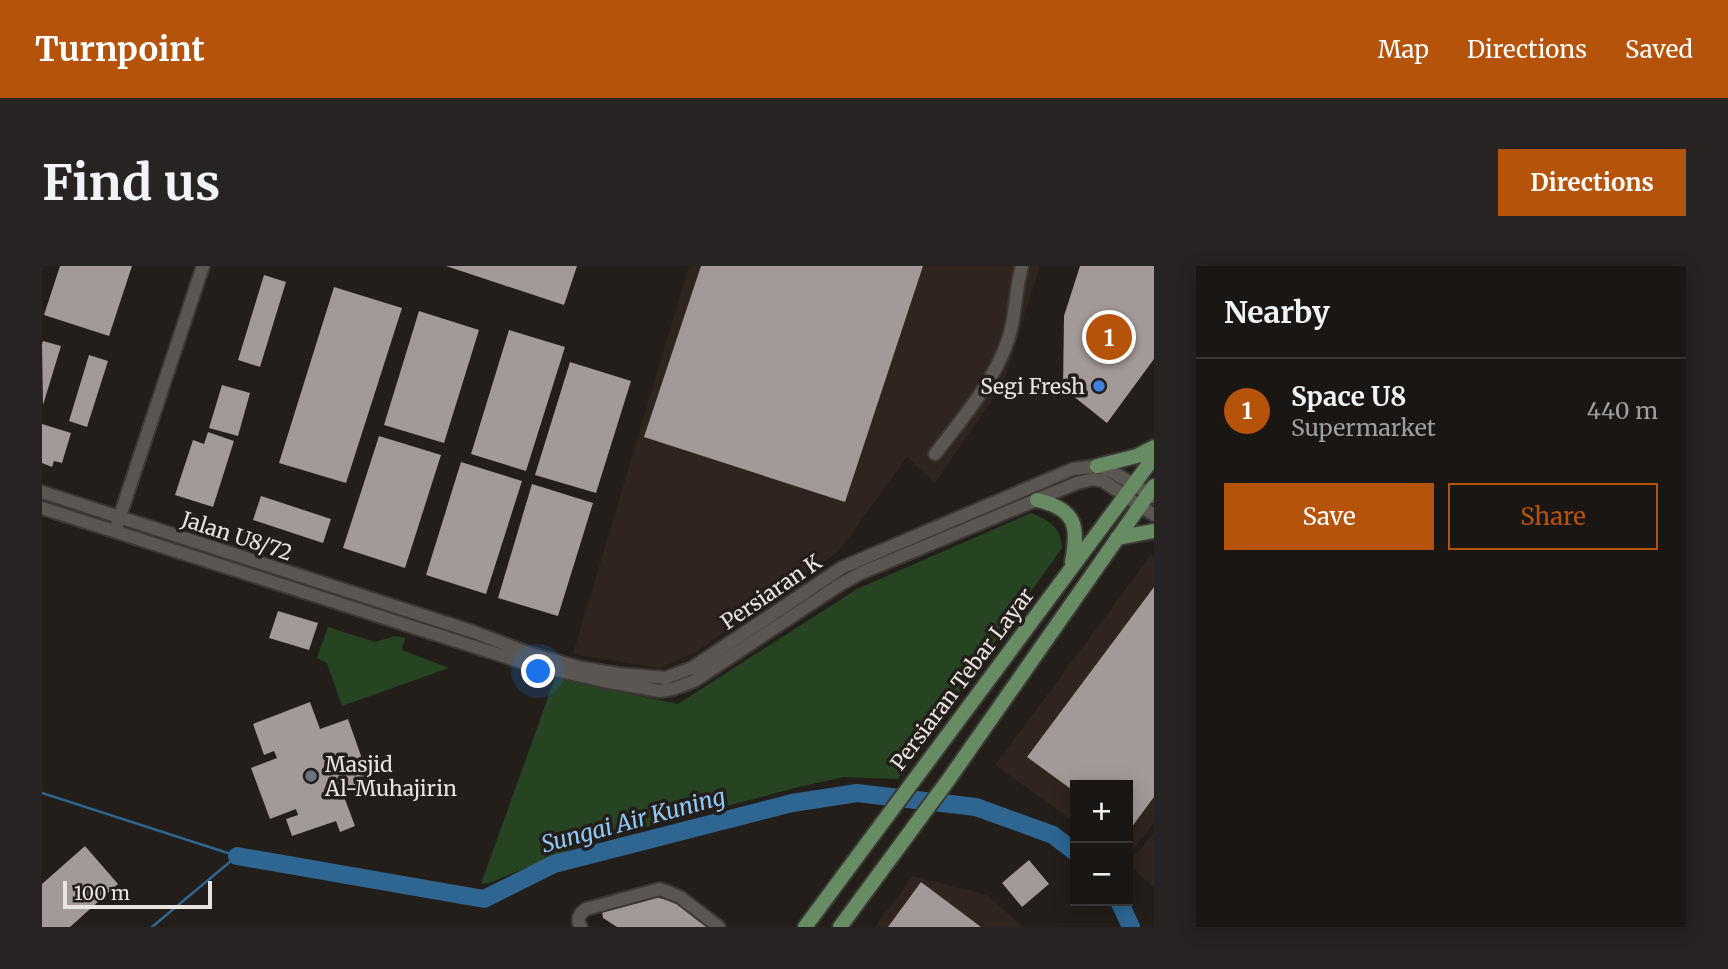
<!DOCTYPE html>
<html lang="en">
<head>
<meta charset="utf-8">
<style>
  :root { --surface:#1a1614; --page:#272322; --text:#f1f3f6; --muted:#9f9fa0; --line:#383534; --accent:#b45309 }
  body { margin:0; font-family:Merriweather,serif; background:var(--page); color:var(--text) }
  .controls { position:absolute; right:21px; bottom:21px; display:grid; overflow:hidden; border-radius:0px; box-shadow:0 4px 18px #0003 }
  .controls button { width:63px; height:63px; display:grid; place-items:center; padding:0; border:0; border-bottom:2px solid var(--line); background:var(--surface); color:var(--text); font:35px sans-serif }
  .scale { position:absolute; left:21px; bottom:18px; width:149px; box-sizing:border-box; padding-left:7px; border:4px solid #e8e4e2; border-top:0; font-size:19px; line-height:24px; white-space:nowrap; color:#e8e4e2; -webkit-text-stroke:5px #231e1a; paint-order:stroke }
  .you { position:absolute; left:497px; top:406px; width:24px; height:24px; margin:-18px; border:5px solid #fff; border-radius:50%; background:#1a73e8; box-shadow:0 0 0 10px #1a73e833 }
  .badge { display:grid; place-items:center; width:46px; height:46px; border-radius:50%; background:var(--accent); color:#fff; font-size:23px; font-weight:700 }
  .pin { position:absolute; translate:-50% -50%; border:4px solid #fff; box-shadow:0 2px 7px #0006 }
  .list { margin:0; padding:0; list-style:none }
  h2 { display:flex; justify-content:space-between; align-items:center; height:91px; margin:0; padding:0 28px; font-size:30px }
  h2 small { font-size:23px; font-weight:400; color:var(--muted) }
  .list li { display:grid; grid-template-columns:46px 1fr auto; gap:21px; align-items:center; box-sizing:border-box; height:105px; padding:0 28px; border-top:2px solid var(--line) }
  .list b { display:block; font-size:26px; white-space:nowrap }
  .list p { margin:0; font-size:23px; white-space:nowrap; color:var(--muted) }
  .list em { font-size:23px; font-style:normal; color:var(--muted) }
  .actions { display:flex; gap:14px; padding:21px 28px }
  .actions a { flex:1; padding:16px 0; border:2px solid var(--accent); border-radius:0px; text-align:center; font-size:24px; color:var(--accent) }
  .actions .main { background:var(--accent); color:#fff }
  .map { position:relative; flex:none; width:1112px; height:661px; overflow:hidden; border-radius:0px }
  header { display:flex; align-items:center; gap:42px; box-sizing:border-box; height:98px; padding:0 35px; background:var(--accent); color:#fff }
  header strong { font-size:33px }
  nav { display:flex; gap:38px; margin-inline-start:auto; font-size:24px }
  .intro { display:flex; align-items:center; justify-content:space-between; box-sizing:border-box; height:168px; padding:0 42px }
  h1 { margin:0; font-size:49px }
  .button { padding:18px 32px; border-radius:0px; background:var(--accent); color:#fff; font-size:24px; font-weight:700 }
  main { display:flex; gap:42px; padding:0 42px }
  aside { flex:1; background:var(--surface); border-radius:0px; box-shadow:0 4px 18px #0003 }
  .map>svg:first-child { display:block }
  .built { fill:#30251e }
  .green { fill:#274422 }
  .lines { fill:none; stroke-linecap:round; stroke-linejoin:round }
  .stream { stroke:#2e6691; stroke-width:2.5 }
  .river { stroke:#2e6691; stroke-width:18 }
  .building { fill:#a29998 }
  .minor-casing { stroke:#3c3836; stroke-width:16 }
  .major-casing { stroke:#3c3836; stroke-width:18 }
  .minor { stroke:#5c5652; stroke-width:12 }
  .major { stroke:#678b63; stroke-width:14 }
  .shop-dot { fill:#3f7fe0; stroke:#231e1a; stroke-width:2.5 }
  .worship-dot { fill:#6b7280; stroke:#231e1a; stroke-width:2.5 }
  .labels { text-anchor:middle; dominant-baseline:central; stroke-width:7; stroke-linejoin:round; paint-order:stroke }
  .poi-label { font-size:21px; fill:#e8e4e2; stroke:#231e1a; text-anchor:end }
  .street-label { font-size:21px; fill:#e8e4e2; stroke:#231e1a }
  .water-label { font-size:23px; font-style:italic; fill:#8dcafe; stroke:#231e1a }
</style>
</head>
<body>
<header>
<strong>Turnpoint</strong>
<nav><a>Map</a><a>Directions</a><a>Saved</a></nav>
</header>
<div class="intro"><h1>Find us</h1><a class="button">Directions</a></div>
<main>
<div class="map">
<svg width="1112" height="661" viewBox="0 0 1112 661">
  <rect width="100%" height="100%" fill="#231e1a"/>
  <path class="built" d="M 647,0 L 998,0 L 961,118 L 893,217 L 865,191 L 797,285 L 654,386 L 618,402 L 531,388 Z
    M 1109,289 L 1112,291 L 1112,557 L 1086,590 L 1086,519 L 1033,519 L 1033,556 L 953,499 Z
    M 1112,567 L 1112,622 L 1086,597 Z
    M 871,610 L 945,629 L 981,661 L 833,661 Z"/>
  <path class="green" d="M 989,247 C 1007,254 1019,261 1020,282 L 856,513 L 801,511 L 757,521 L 547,576 L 447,617 L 439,618 L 513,412 L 636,438 L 815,323 Z
    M 286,361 L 333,376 L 353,370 L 363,372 L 360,384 L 407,402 L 300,440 L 285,397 L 275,392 Z"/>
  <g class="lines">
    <path class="stream" d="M 0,527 L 195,590
      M 110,661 L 195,590"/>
    <path class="river" d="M 195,590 L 442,633 L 512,598 L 750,537 L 815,527 L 934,541 L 1011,569 L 1033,586
      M 1077,635 L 1089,661"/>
  </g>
  <path class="building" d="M 18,0 L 90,0 L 67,70 L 2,49 Z
    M 404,0 L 535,0 L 522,39 Z
    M 659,0 L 881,0 L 803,236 L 602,171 Z
    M 1038,0 L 1112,0 L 1112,93 L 1065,157 L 1021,122 L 1022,50 Z
    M 222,9 L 244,16 L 218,101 L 196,94 Z
    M 292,21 L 360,42 L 304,217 L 237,197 Z
    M 377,45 L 437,64 L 402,177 L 342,159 Z
    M 467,64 L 523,81 L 484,205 L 429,188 Z
    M 1,75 L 19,80 L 1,139 L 0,78 Z
    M 47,89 L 66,95 L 45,161 L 27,155 Z
    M 528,96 L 589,115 L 554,227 L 493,209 Z
    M 180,119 L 208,127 L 196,170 L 167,162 Z
    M 0,158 L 29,167 L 20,197 L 12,195 L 10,201 L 0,197 Z
    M 166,166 L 192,175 L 171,241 L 133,229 L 151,174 L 162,178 Z
    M 337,170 L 399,189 L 363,302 L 301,282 Z
    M 419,196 L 480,215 L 444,328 L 384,309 Z
    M 490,218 L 551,237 L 516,350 L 456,332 Z
    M 219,230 L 289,253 L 281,277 L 211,254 Z
    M 1112,321 L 1112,531 L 1086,566 L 1086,519 L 1033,519 L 1033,526 L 985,491 Z
    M 236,345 L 276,357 L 267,384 L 227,372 Z
    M 268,436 L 278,463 L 306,453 L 329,518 L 301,528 L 313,560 L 298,566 L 294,555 L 250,570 L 244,553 L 256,549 L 254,543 L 228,553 L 209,502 L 235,492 L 232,485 L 222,489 L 211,458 Z
    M 43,580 L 76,618 L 28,661 L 0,661 L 0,618 Z
    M 987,594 L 1007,618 L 980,641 L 960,617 Z
    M 879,616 L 939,661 L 846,661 Z
    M 613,631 L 638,637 L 670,661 L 575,661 L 561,652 L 560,646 Z"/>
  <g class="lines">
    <defs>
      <path id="minor" d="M 893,188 C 920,153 952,116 966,74 C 974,51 973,24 980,0
        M 0,226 L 432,366 L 489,388 L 540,402 L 576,408 L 624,412 L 650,402 L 801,301 L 1031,203 L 1055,200 L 1069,205 L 1112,231
        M 0,242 L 486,398 L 562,415 L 618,425 L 631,423 L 652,415 L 799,318 L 819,307 L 1035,217 L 1051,213 L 1061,215 L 1112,249
        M 75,259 L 161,0
        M 539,661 C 534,654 537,648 544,643 L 618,623 L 638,631 L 677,661"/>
      <path id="major" d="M 1055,200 L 1095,190 L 1112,181
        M 995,234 C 1034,243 1037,260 1030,296
        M 1075,272 L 1112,265
        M 763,661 L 1112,191
        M 798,661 L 907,513 L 1112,220"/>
    </defs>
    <use href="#minor" class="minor-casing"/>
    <use href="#major" class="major-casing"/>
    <use href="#minor" class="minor"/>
    <use href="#major" class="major"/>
  </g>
  <circle class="shop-dot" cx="1057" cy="120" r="7"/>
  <circle class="worship-dot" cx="269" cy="510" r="7"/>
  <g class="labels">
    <g class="poi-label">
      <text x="1043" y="120">Segi Fresh</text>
      <text x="283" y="498" text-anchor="start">Masjid<tspan x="283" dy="24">Al-Muhajirin</tspan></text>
    </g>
    <g class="street-label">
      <text transform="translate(195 270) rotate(18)">Jalan U8/72</text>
      <text transform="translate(729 326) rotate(-34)">Persiaran K</text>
      <text transform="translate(920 413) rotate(-53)">Persiaran Tebar Layar</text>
    </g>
    <g class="water-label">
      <text transform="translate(591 554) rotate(-15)">Sungai Air Kuning</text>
    </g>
  </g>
</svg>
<div class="controls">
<button>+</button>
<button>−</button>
</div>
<div class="scale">100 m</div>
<div class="you"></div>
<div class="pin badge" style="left:1067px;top:71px">1</div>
</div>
<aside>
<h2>Nearby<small></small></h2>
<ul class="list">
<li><span class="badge">1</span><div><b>Space U8</b><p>Supermarket</p></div><em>440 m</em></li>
</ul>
<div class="actions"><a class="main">Save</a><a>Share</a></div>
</aside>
</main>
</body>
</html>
